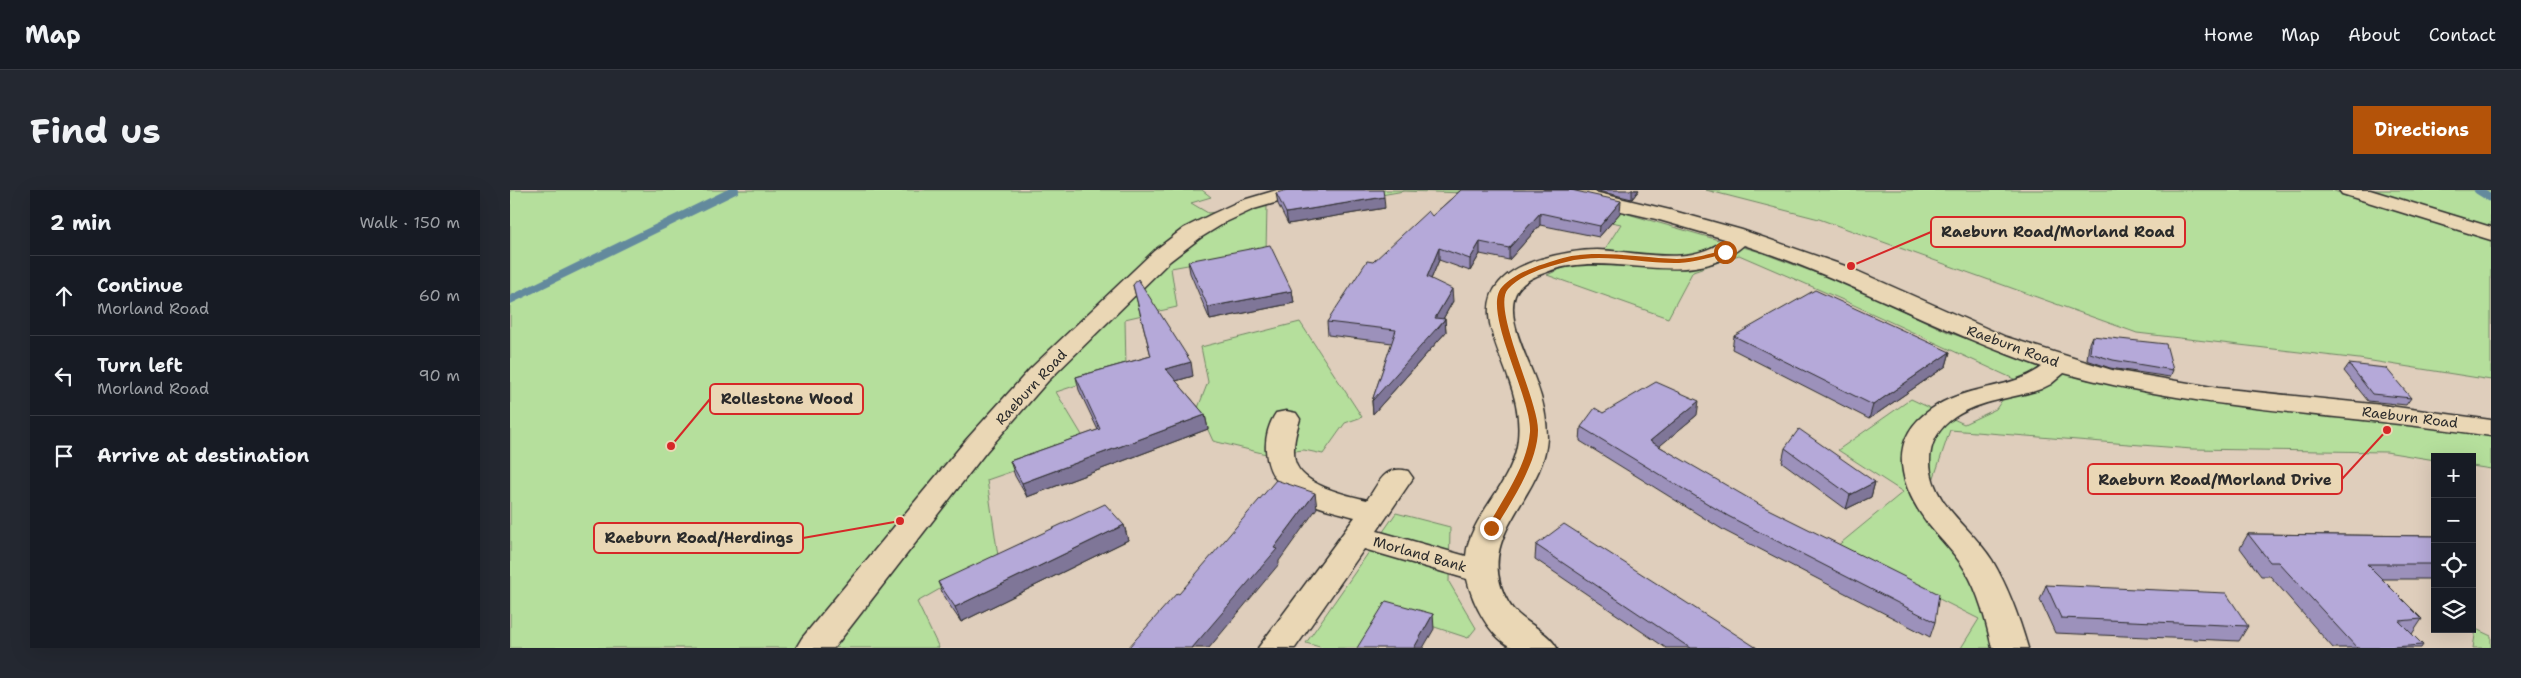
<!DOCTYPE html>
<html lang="en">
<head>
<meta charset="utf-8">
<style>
  :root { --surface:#171b24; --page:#242831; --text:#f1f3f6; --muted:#9ea1a6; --line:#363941; --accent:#b45309 }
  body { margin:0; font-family:"Shantell Sans",sans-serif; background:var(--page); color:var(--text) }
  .controls { position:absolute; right:15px; bottom:15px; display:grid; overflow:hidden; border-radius:0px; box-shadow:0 5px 20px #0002 }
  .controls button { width:45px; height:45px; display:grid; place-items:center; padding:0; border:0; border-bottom:1px solid var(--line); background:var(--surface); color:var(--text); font:25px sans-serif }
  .stop { position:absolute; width:15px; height:15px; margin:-11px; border:4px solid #b45309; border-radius:50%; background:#fff }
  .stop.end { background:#b45309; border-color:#fff; box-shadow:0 1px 5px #0008 }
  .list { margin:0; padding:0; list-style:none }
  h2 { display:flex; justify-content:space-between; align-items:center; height:65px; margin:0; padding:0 20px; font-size:21px }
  h2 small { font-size:16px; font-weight:400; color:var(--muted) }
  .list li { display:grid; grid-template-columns:32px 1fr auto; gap:15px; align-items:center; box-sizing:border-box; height:80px; padding:0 20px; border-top:1px solid var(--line) }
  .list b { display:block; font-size:19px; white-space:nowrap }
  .list p { margin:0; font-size:16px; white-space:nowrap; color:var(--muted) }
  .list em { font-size:16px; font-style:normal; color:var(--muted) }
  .icon { flex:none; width:28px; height:28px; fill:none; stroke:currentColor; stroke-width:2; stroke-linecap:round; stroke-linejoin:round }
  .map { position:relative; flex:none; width:1981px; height:458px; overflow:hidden; border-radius:0px }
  header { display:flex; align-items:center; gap:30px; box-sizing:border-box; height:70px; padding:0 25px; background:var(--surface); border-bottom:1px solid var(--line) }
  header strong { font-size:24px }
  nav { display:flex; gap:28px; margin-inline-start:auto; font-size:18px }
  .intro { display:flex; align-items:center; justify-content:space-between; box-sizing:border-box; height:120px; padding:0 30px }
  h1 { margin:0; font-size:35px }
  .button { padding:12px 22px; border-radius:0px; background:var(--accent); color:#fff; font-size:18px; font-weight:700 }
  main { display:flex; gap:30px; padding:0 30px }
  aside { flex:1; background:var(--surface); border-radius:0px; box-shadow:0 5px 20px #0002 }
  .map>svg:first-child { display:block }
  .green { fill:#b5df9c; stroke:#708564 }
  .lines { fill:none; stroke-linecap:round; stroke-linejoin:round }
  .stream { stroke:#638a9d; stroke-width:8 }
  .minor-casing { stroke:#2b2b2b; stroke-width:3 }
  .tertiary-casing { stroke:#2b2b2b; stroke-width:3 }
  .minor { fill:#ead7b5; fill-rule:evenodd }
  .tertiary { fill:#ead7b5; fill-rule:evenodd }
  .wall { fill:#9c91bb; stroke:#2b2b2b }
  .shaded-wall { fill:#7f7698; stroke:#2b2b2b }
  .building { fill:#b5a9d9; stroke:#2b2b2b }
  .route { fill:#b45309 }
  .labels { text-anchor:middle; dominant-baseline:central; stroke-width:4; stroke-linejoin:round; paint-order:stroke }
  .street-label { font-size:14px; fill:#2b2b2b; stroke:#ead7b5 }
  .leader { fill:none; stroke:#d62828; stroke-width:2 }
  .callout-dot { fill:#d62828; stroke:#ead7b5; stroke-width:2 }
  .callout { fill:#ead7b5; stroke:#d62828; stroke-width:2 }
  .callout-label { font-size:15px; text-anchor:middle; font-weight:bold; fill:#2b2b2b }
</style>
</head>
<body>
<header>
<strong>Map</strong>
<nav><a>Home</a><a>Map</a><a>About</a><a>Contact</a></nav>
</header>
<div class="intro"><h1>Find us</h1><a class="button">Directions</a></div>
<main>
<aside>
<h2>2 min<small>Walk · 150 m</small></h2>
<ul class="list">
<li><svg class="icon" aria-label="ahead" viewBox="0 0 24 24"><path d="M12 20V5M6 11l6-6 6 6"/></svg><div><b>Continue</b><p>Morland Road</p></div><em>60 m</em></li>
<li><svg class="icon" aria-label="left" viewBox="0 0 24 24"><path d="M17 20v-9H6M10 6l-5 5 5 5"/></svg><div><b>Turn left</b><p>Morland Road</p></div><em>90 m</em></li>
<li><svg class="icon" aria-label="arrive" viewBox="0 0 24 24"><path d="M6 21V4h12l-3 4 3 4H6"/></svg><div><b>Arrive at destination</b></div></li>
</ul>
</aside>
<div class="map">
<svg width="1981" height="458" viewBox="0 0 1981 458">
  <rect width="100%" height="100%" fill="#dfcebc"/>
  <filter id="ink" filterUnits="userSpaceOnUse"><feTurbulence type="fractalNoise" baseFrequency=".02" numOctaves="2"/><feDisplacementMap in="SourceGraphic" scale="10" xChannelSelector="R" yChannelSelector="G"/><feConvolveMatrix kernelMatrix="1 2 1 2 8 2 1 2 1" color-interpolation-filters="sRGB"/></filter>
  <g filter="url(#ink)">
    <path class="green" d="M 0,0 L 692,0 L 701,7 L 681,13 L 698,23 L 757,16 L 756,61 L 661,78 L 667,117 L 615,129 L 616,179 L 546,202 L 578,255 L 477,290 L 488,366 L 407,412 L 429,458 L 0,458 Z
      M 815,0 L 1014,0 L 1076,12 L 1247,61 L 1341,96 L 1440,143 L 1578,190 L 1721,215 L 1935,238 L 1981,246 L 1981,279 L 1962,276 L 1962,267 L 1925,267 L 1925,270 L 1876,262 L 1682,259 L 1440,240 L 1416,311 L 1508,458 L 1451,458 L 1469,429 L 1326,357 L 1393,302 L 1328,260 L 1401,209 L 1454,234 L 1486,219 L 1506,190 L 1333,110 L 1229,65 L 1183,81 L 1158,128 L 1037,85 L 1095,59 L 1111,34 L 955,3 L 894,1 L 774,22 Z
      M 1196,0 L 1821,0 L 1981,50 L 1981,190 L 1849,169 L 1627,143 L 1309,29 Z
      M 1858,0 L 1981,0 L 1981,38 Z
      M 790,132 L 852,227 L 835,233 L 813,264 L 794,260 L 756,264 L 703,251 L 688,218 L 698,192 L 691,157 Z
      M 886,323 L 940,337 L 939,392 L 966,438 L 958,448 L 873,420 L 848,458 L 813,458 L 796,453 Z
      M 1966,439 L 1981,446 L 1981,458 L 1963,458 Z"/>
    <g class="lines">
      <path class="stream" d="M 1968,0 L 1981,8
        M 0,110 L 225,0"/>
      <defs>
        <path id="minor" d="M 767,0 L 799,0 L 796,4 L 744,19 L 716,32 L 690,48 L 660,71 L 538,191 L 476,262 L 324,458 L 286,458 L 292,448 L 456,250 L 520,179 L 644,61 L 674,38 L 702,24 L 730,11 Z
          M 1034,0 L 1080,1 L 1160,20 L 1232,40 L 1338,77 L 1496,147 L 1602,180 L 1708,198 L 1872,215 L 1981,230 L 1981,246 C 1838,224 1693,221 1554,183 L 1541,194 L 1531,199 C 1502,209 1471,210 1445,227 C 1414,247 1414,282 1433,311 C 1448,332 1468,348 1482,370 C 1498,397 1509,427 1518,458 L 1482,458 C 1476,431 1469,403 1455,380 C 1445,363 1431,350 1419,335 C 1391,299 1375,251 1420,220 C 1455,194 1499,201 1532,177 C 1430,142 1336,88 1234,55 C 1179,104 1100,57 1037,82 C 1028,85 1018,89 1011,96 C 989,118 1018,168 1026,192 C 1033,210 1037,229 1037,248 C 1034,308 961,347 998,412 C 1009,432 1036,438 1047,458 C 1036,458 1013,458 1004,458 C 980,449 962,412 957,389 L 854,359 L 785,458 L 748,458 L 845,327 C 808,317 758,307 756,260 C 755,248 759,233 766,223 L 776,221 L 786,223 L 790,229 C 786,243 782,256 785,271 C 791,295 836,305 857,310 C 870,292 874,275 898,281 L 903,288 L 867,341 L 956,366 C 959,326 1004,294 1008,249 C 1010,229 1006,209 999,190 C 990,161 965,120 989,93 C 1000,80 1015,74 1031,69 C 1049,64 1068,60 1087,60 C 1128,61 1181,78 1215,49 L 1146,29 L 1037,4 Z"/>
        <path id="tertiary" d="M 1829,0 L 1860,0 L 1981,37 L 1981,50 L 1832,4 Z"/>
      </defs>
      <use href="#minor" class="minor-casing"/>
      <use href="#tertiary" class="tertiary-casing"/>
      <use href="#minor" class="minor"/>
      <use href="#tertiary" class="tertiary"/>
    </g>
    <path class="wall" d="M 951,0 L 1110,23 L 1089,47 L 1030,35 L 999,70 L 970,64 L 960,81 L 929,70 L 921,89 L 943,111 L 933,129 L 935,129 L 936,142 L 863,224 L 862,211 L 882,153 L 818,145 L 817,132 L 863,72 L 922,26 Z
      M 1084,0 L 1129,0 L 1122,9 Z
      M 766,3 L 875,18 L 778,34 L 768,14 Z
      M 678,71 L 782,101 L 784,113 L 700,130 L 680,83 Z
      M 623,95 L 683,186 L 666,191 L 695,225 L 698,239 L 517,307 L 505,286 L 500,271 L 588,240 L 569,200 L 566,187 L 641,166 Z
      M 1224,146 L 1440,162 L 1436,176 L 1359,229 L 1222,159 Z
      M 1582,146 L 1663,180 L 1660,187 L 1600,178 L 1577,170 L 1579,153 Z
      M 1839,174 L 1901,208 L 1896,215 L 1858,211 L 1834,181 Z
      M 1093,223 L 1187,225 L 1149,256 L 1425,432 L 1420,447 L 1215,341 L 1070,251 L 1071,237 Z
      M 1275,258 L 1365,292 L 1361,307 L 1336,319 L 1272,272 Z
      M 614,335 L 618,350 L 451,432 L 434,407 L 428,392 Z
      M 1738,344 L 1925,346 L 1925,389 L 1872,389 L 1912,429 L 1902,444 L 1913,455 L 1911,458 L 1823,458 L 1760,386 L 1751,386 L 1730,358 Z
      M 1026,355 L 1247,458 L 1156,458 L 1025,369 Z
      M 1536,395 L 1738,436 L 1729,451 L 1545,443 L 1530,410 Z"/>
    <path class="shaded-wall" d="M 1122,0 L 1129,0 L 1122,9 Z
      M 874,7 L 875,18 L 778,34 L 776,23 Z
      M 1111,11 L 1110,23 L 1089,47 L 1090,36 Z
      M 1030,23 L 1030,35 L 999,70 L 999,58 Z
      M 970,52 L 970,64 L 960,81 L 960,69 Z
      M 929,58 L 929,70 L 917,99 L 917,87 Z
      M 942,99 L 943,111 L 928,138 L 935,129 L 936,142 L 863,224 L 862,211 L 925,128 Z
      M 782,101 L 784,113 L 700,130 L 698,117 Z
      M 1440,162 L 1436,176 L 1359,229 L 1363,215 Z
      M 681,172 L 683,186 L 659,193 L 656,179 Z
      M 1189,211 L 1187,225 L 1139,265 L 1140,251 Z
      M 695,225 L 698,239 L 517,307 L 512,293 Z
      M 1365,292 L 1361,307 L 1336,319 L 1340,305 Z
      M 805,303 L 807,318 L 769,371 L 769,374 L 699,458 L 682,458 L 764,358 Z
      M 614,335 L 618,350 L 451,432 L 445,417 Z
      M 923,424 L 924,439 L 913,458 L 904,458 Z"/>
    <path class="building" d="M 777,0 L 873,0 L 874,7 L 776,23 L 766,3 Z
      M 951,0 L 1061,0 L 1111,11 L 1090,36 L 1030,23 L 999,58 L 970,52 L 960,69 L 929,58 L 917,87 L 942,99 L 925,128 L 935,129 L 862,211 L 886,140 L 817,132 L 857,71 L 863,72 L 918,21 L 922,26 Z
      M 760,55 L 782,101 L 698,117 L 678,71 Z
      M 628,89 L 681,172 L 656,179 L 695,225 L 512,293 L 500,271 L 590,239 L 566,187 L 641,166 L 623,95 Z
      M 1305,100 L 1440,162 L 1363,215 L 1224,146 Z
      M 1582,146 L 1656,154 L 1663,180 L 1603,170 L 1580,163 Z
      M 1839,174 L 1876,178 L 1901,208 L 1862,204 Z
      M 1146,192 L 1189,211 L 1140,251 L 1252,316 L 1429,404 L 1425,432 L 1218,326 L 1071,237 L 1085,218 L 1093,223 Z
      M 1289,239 L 1365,292 L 1340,305 L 1275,258 Z
      M 766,290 L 805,303 L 764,358 L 767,359 L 682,458 L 618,458 L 667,403 L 669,404 Z
      M 595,314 L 614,335 L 445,417 L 428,392 Z
      M 1054,334 L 1247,458 L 1180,458 L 1026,355 Z
      M 1738,344 L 1925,346 L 1925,374 L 1857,374 L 1912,429 L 1889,431 L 1913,455 L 1883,457 L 1883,458 L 1847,458 L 1768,372 L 1760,372 Z
      M 1536,395 L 1716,403 L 1738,436 L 1551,428 Z
      M 876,411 L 923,424 L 904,458 L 847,458 Z"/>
  </g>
  <path class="route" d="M 1215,60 L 1217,63 C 1201,67 1186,72 1169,73 C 1132,74 1092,62 1056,72 C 1037,77 1011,84 998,99 C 981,118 1028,209 1028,240 C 1028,272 1001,313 984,340 L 978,340 L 977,338 C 993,308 1017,277 1020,242 C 1022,207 971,120 992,97 C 1006,81 1034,74 1053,68 C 1086,59 1132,68 1167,69 C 1183,69 1199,64 1215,60 Z"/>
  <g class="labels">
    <g class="street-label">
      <text transform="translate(1503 156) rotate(20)">Raeburn Road</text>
      <text transform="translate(521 197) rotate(-47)">Raeburn Road</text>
      <text transform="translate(1900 227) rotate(7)">Raeburn Road</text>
      <text transform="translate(910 364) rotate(16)">Morland Bank</text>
    </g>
  </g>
  <path class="leader" d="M1341 76L1421 42M161 256L200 209M1877 240L1832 289M390 331L293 348"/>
  <g class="callout-dot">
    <circle cx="1341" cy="76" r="5"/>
    <circle cx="161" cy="256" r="5"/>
    <circle cx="1877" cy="240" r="5"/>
    <circle cx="390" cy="331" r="5"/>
  </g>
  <g class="callout">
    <rect x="1421" y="27" width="254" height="30" rx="5"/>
    <rect x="200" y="194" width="153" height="30" rx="5"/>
    <rect x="1578" y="274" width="254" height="30" rx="5"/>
    <rect x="84" y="333" width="209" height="30" rx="5"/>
  </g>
  <g class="callout-label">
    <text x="1548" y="47">Raeburn Road/Morland Road</text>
    <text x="277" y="214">Rollestone Wood</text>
    <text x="1705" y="295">Raeburn Road/Morland Drive</text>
    <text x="189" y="353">Raeburn Road/Herdings</text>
  </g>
</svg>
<div class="controls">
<button>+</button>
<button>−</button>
<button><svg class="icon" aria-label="locate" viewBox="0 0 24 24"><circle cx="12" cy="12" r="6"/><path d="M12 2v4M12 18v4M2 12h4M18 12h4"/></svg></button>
<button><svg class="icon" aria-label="layers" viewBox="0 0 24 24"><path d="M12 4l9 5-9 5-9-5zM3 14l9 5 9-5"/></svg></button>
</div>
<div class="stop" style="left:1215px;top:62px"></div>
<div class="stop end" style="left:981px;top:338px"></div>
</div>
</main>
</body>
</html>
